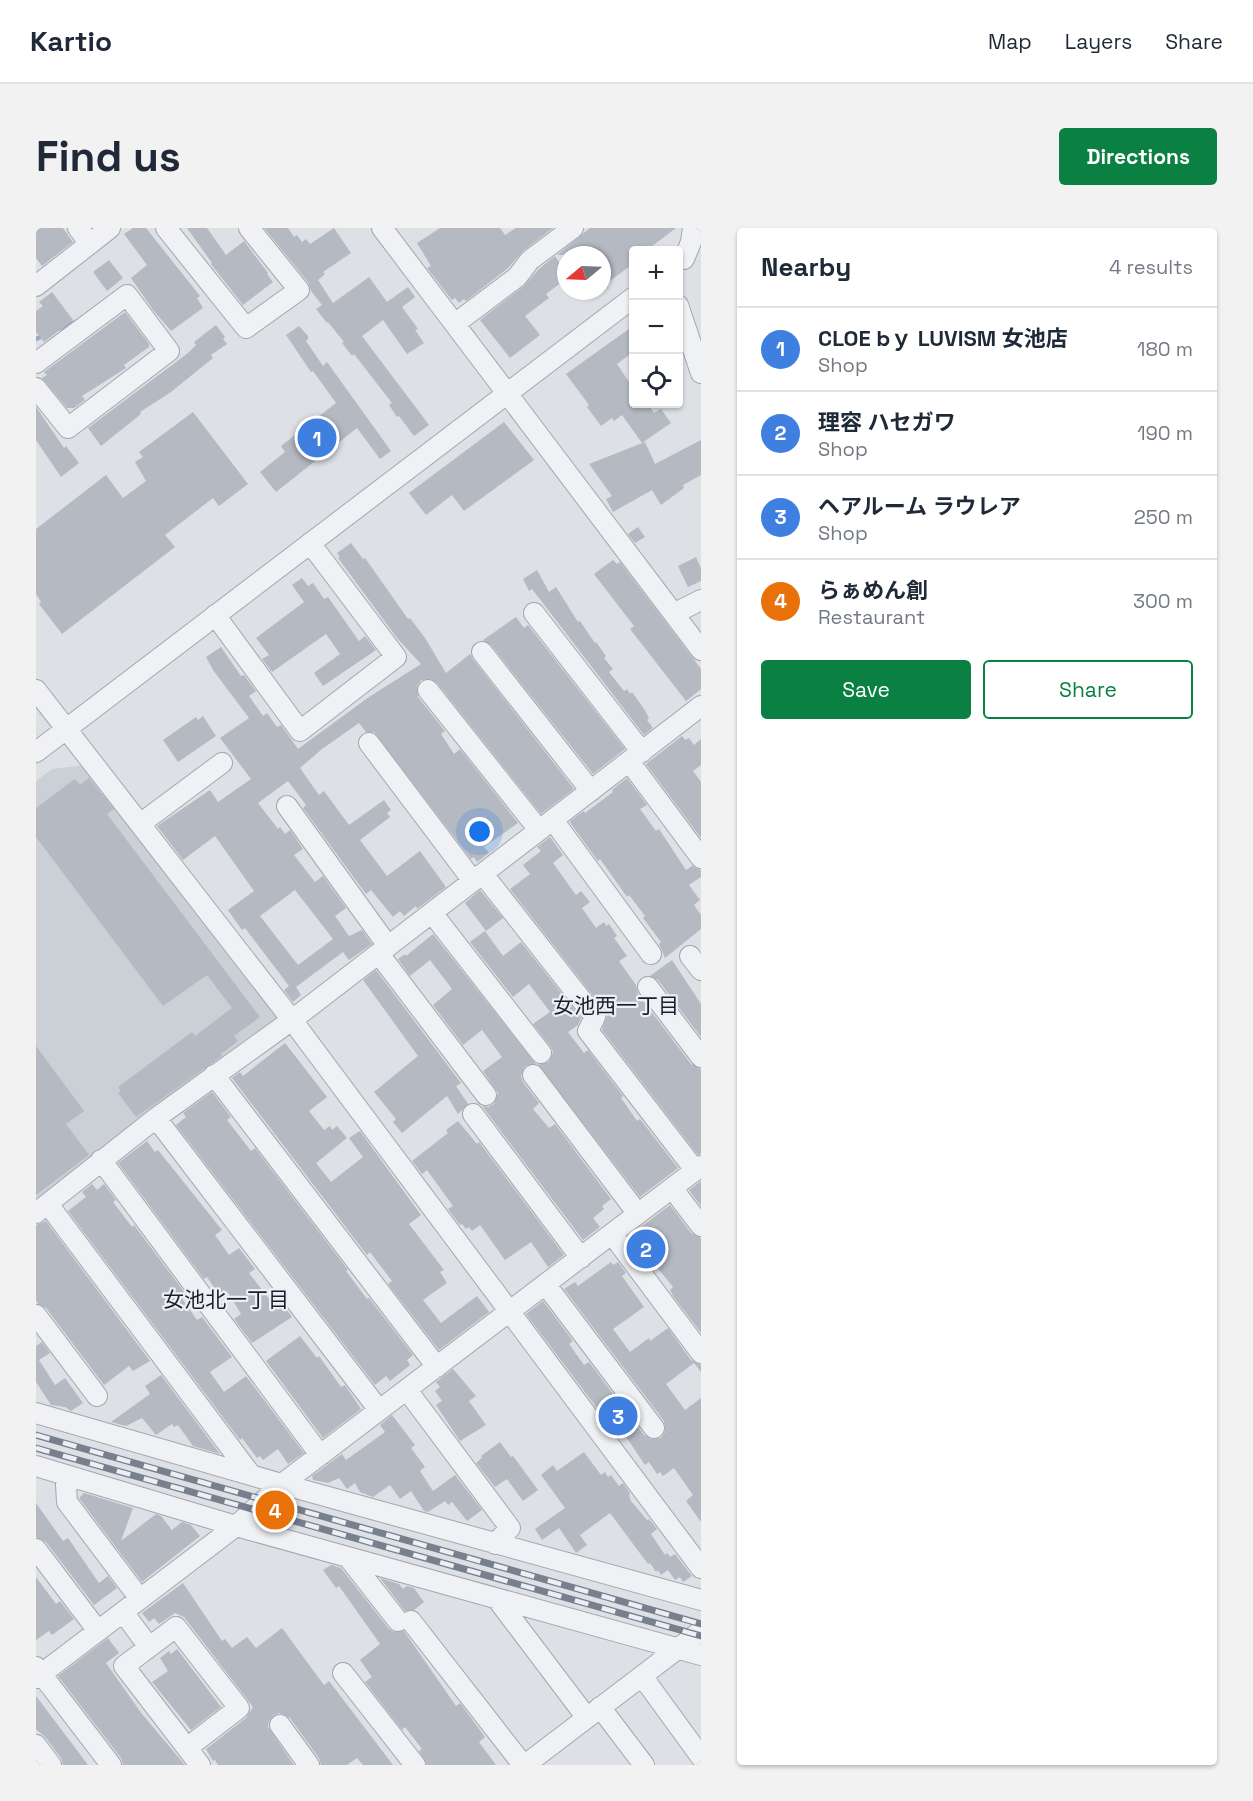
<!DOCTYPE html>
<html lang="en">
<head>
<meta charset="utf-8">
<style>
  :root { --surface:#fff; --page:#f2f2f3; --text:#1f2937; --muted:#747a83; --line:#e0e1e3; --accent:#0b8043 }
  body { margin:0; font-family:"Space Grotesk","Noto Sans JP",sans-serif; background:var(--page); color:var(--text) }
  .controls { position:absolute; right:18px; top:18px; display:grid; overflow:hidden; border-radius:6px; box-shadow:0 2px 4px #0004 }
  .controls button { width:54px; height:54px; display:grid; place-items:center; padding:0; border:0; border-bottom:2px solid var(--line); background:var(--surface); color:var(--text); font:30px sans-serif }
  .compass { position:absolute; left:521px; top:18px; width:54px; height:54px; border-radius:50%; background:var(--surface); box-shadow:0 2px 4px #0004; rotate:251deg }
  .you { position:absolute; left:444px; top:604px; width:21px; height:21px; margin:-15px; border:4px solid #fff; border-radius:50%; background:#1a73e8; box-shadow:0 0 0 9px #1a73e833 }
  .badge { display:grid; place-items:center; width:39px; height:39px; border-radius:50%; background:var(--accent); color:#fff; font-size:20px; font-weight:700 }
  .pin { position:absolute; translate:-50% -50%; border:3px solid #fff; box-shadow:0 2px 6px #0006 }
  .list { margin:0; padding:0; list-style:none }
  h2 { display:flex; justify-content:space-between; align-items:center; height:78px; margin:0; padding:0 24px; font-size:26px }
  h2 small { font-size:20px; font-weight:400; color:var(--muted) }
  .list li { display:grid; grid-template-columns:39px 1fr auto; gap:18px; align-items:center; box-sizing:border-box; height:84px; padding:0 24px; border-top:2px solid var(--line) }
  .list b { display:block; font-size:22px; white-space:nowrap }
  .list p { margin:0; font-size:20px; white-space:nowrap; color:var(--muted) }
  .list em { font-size:20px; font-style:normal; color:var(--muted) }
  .actions { display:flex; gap:12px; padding:18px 24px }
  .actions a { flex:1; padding:14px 0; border:2px solid var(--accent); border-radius:6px; text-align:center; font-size:21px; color:var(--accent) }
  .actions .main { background:var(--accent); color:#fff }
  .icon { flex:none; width:33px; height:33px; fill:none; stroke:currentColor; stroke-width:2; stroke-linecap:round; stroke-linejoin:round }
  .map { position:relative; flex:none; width:665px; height:1537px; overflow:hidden; border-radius:6px }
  header { display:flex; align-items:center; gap:36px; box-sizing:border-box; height:84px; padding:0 30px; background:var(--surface); border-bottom:2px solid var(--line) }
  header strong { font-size:28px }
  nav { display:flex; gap:33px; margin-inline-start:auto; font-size:21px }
  .intro { display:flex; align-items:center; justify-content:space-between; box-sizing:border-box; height:144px; padding:0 36px }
  h1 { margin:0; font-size:42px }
  .button { padding:15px 27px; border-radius:6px; background:var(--accent); color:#fff; font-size:21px; font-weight:700 }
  main { display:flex; gap:36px; padding:0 36px }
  aside { flex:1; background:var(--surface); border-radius:6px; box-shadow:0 2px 4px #0004 }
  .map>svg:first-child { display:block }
  .built { fill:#cbcfd6 }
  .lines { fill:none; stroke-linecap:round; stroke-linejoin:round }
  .stream { stroke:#9babc2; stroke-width:4.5 }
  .building { fill:#b5b9c2; fill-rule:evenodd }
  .minor-casing { stroke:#a3a7ae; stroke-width:22 }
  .minor { stroke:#eff1f4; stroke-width:20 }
  .rail-casing { stroke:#787f8d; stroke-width:7 }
  .rail { stroke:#eceff3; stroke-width:4.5; stroke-dasharray:14; stroke-linecap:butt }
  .labels { text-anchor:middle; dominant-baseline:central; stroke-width:4.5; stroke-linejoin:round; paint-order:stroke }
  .neighbourhood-label { font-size:21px; fill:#1a1f2b; stroke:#eceff3 }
</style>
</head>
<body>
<header>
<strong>Kartio</strong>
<nav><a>Map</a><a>Layers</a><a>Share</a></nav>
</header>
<div class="intro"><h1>Find us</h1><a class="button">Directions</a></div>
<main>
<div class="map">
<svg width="665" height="1537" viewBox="0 0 665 1537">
  <rect width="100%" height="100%" fill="#dde0e5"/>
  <path class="built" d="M 51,537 L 243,788 L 0,977 L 0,553 L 16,541 Z"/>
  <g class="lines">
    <path class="stream" d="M 22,101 L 42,93
      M 0,111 L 9,107"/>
  </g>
  <path class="building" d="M 0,0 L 27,0 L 37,14 L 6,38 L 0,30 Z
    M 97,0 L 110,0 L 164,68 L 161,70 L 167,80 L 135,103 L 117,82 L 95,50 L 111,37 L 88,6 Z
    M 151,0 L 171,0 L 190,27 L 208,13 L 232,45 L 231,46 L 237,54 L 207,77 L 175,36 L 176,35 Z
    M 228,0 L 252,0 L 258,9 L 261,7 L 266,14 L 270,11 L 274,16 L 298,0 L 315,25 L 287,44 L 289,46 L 282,52 L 297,75 L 333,49 L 351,74 L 372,59 L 379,69 L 366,79 L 382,101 L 379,102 L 388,115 L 371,126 L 347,92 L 326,108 L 393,197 L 378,208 L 363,188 L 361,189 L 353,177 L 356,175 L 318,126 L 316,128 L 306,115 L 308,114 L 292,94 L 291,95 L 280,81 L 286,77 L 275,63 L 272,54 Z
    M 404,0 L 464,0 L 469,7 L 480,0 L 517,0 L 487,23 L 472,40 L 430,73 L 428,71 L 423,75 L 419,70 L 416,72 L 391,40 L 395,38 L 381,15 Z
    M 554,0 L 640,0 L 611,22 L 597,22 L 597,36 L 572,54 L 566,45 L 566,27 L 521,27 Z
    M 519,28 L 530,44 L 530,51 L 510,66 L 513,70 L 489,88 L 504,107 L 474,130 L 444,92 L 488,58 L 503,41 Z
    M 73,32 L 87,50 L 71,63 L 57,44 Z
    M 16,64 L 37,92 L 8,114 L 0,104 L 0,83 L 7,78 L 3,74 Z
    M 89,84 L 113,116 L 113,119 L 88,137 L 90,140 L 46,168 L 49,172 L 38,180 L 31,180 L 6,150 L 11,147 L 8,144 Z
    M 180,97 L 189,109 L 187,111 L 191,116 L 175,127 L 177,130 L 135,164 L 104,184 L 105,186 L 65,218 L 52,200 L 152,125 L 160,117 L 158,114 Z
    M 263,98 L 272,108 L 272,111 L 270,113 L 287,138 L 291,134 L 355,223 L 344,231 L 321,200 L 240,264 L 224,244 L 249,224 L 245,218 L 300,175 L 277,143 L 275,144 L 250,107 Z
    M 597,98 L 597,124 L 581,136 L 597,160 L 597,176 L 612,176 L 618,185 L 625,181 L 635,195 L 606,215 L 586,187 L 578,193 L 576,190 L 565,198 L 551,179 L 553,177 L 530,146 Z
    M 0,179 L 28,220 L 30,218 L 43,235 L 25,249 L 0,212 Z
    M 157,184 L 212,256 L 183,278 L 177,270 L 129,307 L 139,319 L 26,406 L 3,376 L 5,374 L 0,366 L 0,301 L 70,247 L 87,270 L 110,253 L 99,234 L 107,229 L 103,224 Z
    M 468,194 L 498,232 L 428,283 L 416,267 L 390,287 L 373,265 Z
    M 665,212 L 665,247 L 647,257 L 648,260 L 625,277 L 616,262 L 577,284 L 570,271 L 576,268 L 553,236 L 609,214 L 619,236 Z
    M 602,299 L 609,309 L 599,315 L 592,306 Z
    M 315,315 L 327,331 L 329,330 L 372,391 L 374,390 L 389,410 L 410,445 L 434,426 L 437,431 L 538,561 L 505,586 L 401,455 L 396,451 L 385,452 L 381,458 L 382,469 L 409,503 L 405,506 L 418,526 L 424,521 L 482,595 L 448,619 L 453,625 L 441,634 L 438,629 L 435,631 L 338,504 L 330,504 L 323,495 L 286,521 L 264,540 L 283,567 L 288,563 L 313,597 L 348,572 L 355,582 L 351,585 L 354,589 L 324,612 L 351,648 L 384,623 L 410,659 L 381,681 L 380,678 L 368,688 L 364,683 L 357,689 L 335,662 L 330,666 L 267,580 L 270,577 L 252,553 L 222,575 L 242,601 L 244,599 L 249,606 L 254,602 L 267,621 L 258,627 L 279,654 L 287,648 L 310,680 L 299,688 L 313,708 L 326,702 L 336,716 L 313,732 L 307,724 L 260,759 L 265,767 L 257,774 L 248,762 L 253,758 L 209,700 L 206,702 L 192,682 L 218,663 L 179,608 L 147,632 L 121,598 L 174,562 L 182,574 L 215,551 L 184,510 L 213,490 L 177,442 L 170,429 L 185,419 L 205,448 L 208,447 L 220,463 L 213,468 L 227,488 L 231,485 L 241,499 L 245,497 L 262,521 L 333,469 L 385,436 L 361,410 L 302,330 L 304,329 L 301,325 ZM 259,662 L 297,711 L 262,737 L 224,688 Z
    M 660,329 L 665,340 L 665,353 L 652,359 L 642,338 Z
    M 577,332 L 581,336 L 584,334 L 665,441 L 665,461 L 650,473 L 594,401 L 598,398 L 558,346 Z
    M 501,342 L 513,364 L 520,359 L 542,394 L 544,393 L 559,415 L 560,414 L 570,428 L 568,430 L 577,441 L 573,444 L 588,463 L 591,461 L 594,466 L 596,464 L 608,481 L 613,490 L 611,492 L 617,500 L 608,507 L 496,361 L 493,363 L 487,351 Z
    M 266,350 L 272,358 L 277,355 L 288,371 L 292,369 L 323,413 L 329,408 L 340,422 L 287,458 L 278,445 L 304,426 L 290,406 L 236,444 L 226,431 L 233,427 L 220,410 L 268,374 L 256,357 Z
    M 480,389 L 488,400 L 492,397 L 589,521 L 557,546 L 455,417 L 447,412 Z
    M 167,488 L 180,508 L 142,534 L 127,512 L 160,489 L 162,492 Z
    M 646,508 L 649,512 L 653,510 L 658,517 L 665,511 L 665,537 L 657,543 L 665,554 L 665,610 L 610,536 Z
    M 53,550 L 78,581 L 71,586 L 224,789 L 198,808 L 202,813 L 185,826 L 186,828 L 100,889 L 82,865 L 85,863 L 82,859 L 156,804 L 159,808 L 196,780 L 171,747 L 127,778 L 0,609 L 0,580 L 39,551 L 44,557 Z
    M 591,550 L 611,577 L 604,581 L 620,603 L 623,601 L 650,642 L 656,638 L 665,642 L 665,649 L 653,657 L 664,672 L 658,677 L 665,687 L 665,701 L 629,730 L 623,716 L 625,714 L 607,690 L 609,688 L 593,667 L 591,669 L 564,631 L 562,633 L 535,596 L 534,593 L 548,583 L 549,585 L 577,564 L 576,562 Z
    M 514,609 L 527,627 L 517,635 L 540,667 L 545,663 L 554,674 L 546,680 L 560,700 L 568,694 L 570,698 L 573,696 L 581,708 L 578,710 L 591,728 L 583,733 L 600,757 L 602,766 L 655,836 L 665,841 L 665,926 L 662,927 L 566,802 L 571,788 L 568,782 L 474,661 L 494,646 L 487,637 L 505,623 L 501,619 Z
    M 444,662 L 467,690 L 450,703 L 429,675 Z
    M 449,703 L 467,728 L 485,714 L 545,790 L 542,797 L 532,804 L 548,825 L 552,822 L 587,868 L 585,870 L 601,893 L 604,891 L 642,940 L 604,969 L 502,836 L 513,834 L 517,824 L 514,818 L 497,796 L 514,784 L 493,756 L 477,769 L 434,714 Z
    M 397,706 L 500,836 L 489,838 L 485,848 L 487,854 L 503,875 L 497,881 L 513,900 L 519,896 L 575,971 L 566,978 L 568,981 L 557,990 L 564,999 L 547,1012 L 446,878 L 452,879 L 458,876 L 462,865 L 447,843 L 466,829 L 446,802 L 427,817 L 397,777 L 416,761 L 394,732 L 374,748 L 362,731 L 369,726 L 370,728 Z
    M 636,732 L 665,776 L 665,809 L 622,752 L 614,748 Z
    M 340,742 L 425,855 L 420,858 L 432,876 L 422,886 L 411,868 L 366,905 L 357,894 L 360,891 L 338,864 L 382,828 L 327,752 Z
    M 249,815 L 291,869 L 273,883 L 288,902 L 294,898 L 296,902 L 301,898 L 311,910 L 280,935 L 295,954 L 327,929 L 313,910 L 324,903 L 385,987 L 373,996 L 408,1042 L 404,1044 L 411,1055 L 387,1072 L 405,1095 L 441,1068 L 453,1084 L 403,1122 L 352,1056 L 356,1053 L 334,1024 L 331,1027 L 196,850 L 204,844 L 207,848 Z
    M 0,818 L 48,883 L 30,896 L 53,927 L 0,967 Z
    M 176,864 L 195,889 L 191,892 L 215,923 L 219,920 L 312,1042 L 310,1043 L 331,1071 L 333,1070 L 377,1127 L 371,1132 L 374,1137 L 354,1153 L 350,1148 L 339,1157 L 140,897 L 150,889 L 147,885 Z
    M 422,893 L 441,916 L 443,914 L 528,1027 L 512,1039 L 495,1014 L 469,1032 L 444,997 L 436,1003 L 433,999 L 430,1001 L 426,996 L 424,997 L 412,981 L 417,978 L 391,942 L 386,946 L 376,933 L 412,905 L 410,902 Z
    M 111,913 L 119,924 L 122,922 L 186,1002 L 179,1007 L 193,1027 L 203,1020 L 219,1041 L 213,1045 L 241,1081 L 247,1077 L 256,1089 L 216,1115 L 198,1091 L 205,1086 L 191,1063 L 184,1068 L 171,1049 L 168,1051 L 82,935 Z
    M 665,953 L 665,978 L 653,962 Z
    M 56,956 L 61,962 L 68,956 L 80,972 L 77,974 L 96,999 L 98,997 L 149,1065 L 145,1069 L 161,1092 L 166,1089 L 196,1129 L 174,1144 L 188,1164 L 210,1148 L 268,1225 L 252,1236 L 242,1221 L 227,1232 L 224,1228 L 221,1230 L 206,1210 L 204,1212 L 32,983 L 50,969 L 46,964 Z
    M 634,977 L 655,1005 L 665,1010 L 665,1105 L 637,1068 L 634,1062 L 637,1059 L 620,1038 L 617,1041 L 593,1008 Z
    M 10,993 L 114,1133 L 97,1143 L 93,1138 L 68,1157 L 10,1080 L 2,1076 L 0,1072 L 0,997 Z
    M 575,1034 L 577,1037 L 582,1034 L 590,1045 L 586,1048 L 608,1079 L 577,1101 L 594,1124 L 613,1110 L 614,1113 L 632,1100 L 655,1132 L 665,1137 L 665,1144 L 658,1135 L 630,1156 L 649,1182 L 665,1170 L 665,1294 L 650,1273 L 657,1267 L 638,1240 L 627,1248 L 624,1244 L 621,1246 L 613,1234 L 609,1237 L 570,1179 L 564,1184 L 490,1086 L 507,1073 L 537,1113 L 533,1116 L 548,1137 L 553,1134 L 608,1207 L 614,1211 L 625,1210 L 629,1204 L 628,1193 L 528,1061 L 539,1054 L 542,1058 Z
    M 264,1108 L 281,1130 L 283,1128 L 305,1159 L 309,1157 L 325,1181 L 287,1210 L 230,1133 Z
    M 6,1114 L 14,1125 L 3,1132 L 19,1157 L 29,1150 L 47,1175 L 35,1183 L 29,1179 L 15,1177 L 0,1154 L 0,1118 Z
    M 417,1141 L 440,1168 L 433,1173 L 450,1197 L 424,1213 L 400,1177 L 406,1173 L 399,1163 L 404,1159 L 400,1154 Z
    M 125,1147 L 184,1226 L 157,1218 L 142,1197 L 138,1199 L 136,1196 L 120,1207 L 106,1190 L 90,1198 L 75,1194 L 114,1166 L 109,1158 Z
    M 356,1187 L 379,1217 L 375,1220 L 389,1239 L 384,1243 L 397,1263 L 419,1247 L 446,1282 L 431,1293 L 416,1274 L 412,1277 L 409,1273 L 392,1284 L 388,1283 L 375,1263 L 364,1271 L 354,1257 L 337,1269 L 324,1264 L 319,1255 L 311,1261 L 303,1250 L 292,1255 L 277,1252 L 276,1248 L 306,1226 L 310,1232 L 349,1204 L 344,1197 Z
    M 464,1214 L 475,1229 L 477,1228 L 502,1262 L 487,1273 L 471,1251 L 459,1259 L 440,1235 L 446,1230 L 445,1228 Z
    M 548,1224 L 565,1247 L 569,1244 L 572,1249 L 575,1247 L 583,1258 L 587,1255 L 594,1265 L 593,1267 L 595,1273 L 611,1292 L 613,1291 L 621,1301 L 615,1306 L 629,1327 L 631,1325 L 634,1329 L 639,1326 L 656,1348 L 647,1354 L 644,1349 L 639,1352 L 632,1342 L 625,1347 L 622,1342 L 620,1344 L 614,1335 L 612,1336 L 574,1285 L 544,1307 L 551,1317 L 540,1325 L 523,1300 L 506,1312 L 499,1301 L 529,1280 L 505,1247 L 517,1237 L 521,1243 Z
    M 48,1265 L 97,1280 L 85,1313 L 120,1286 L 125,1288 L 136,1302 L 146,1294 L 155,1297 L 164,1308 L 106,1354 L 43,1270 Z
    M 0,1275 L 27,1313 L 32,1310 L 63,1355 L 72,1348 L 81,1360 L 58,1377 L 10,1314 L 0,1309 Z
    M 295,1337 L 305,1340 L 353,1401 L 358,1404 L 368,1403 L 420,1478 L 424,1475 L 449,1509 L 443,1514 L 460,1537 L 391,1537 L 383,1523 L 386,1521 L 369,1499 L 366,1502 L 329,1454 L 336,1449 L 324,1432 L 344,1416 L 303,1358 L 300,1360 L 287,1342 Z
    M 0,1349 L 20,1376 L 24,1373 L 38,1391 L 16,1407 L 13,1403 L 0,1412 Z
    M 344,1350 L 363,1356 L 367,1361 L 371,1358 L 378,1360 L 388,1374 L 378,1382 L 369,1383 Z
    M 147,1355 L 186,1413 L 189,1411 L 196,1420 L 211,1409 L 220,1420 L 246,1400 L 288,1457 L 293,1453 L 357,1537 L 327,1537 L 321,1530 L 311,1537 L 285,1537 L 283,1530 L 254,1490 L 243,1485 L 237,1488 L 233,1493 L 232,1499 L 258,1537 L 182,1537 L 179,1532 L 177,1533 L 170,1521 L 210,1490 L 217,1479 L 148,1389 L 139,1385 L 123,1396 L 118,1390 L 113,1394 L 106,1385 Z
    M 72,1410 L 83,1425 L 70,1435 L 106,1486 L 149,1537 L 87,1537 L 85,1530 L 22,1448 Z
    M 141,1421 L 185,1479 L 155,1502 L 116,1454 L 132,1443 L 124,1430 L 133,1423 L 135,1426 Z
    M 0,1468 L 28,1505 L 52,1537 L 27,1537 L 25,1530 L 10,1510 L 0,1501 Z"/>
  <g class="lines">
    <defs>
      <path id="minor" d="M 42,0 L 54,16
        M 130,0 L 210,100 L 263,62 L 213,0
        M 346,0 L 665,422
        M 648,31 L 655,14 L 657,0
        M 0,58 L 74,0
        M 642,77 L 665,145
        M 420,95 L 481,49 L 494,32 L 537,0
        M 0,135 L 91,67 L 133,123 L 32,200 L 0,160
        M 498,385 L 606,524
        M 639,385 L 665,372
        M 179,387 L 264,503 L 360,429 L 274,315
        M 446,424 L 555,563
        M 0,462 L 256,792 L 665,1340
        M 392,462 L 503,602
        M 333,515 L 437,653
        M 0,524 L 598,69
        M 593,533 L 665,630
        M 251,578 L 352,718
        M 517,592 L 615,726
        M 104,596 L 186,535
        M 447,646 L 559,789 L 552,803 L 659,942
        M 396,685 L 505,825
        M 343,726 L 450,867
        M 654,728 L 665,742
        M 612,759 L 665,829
        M 178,847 L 401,1139
        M 497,847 L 602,986
        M 437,886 L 545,1030
        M 120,890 L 343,1182
        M 65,932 L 282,1224 L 286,1226
        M 636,960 L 665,998
        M 12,976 L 215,1247
        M 0,985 L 120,890 L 256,792 L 665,478
        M 576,1006 L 665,1125
        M 510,1057 L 618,1200
        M 0,1087 L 61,1168
        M 371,1162 L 474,1300 L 459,1316
        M 0,1185 L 249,1257 L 665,1372
        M 0,1238 L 200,1298 L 665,1427
        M 33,1248 L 30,1257 L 31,1274 L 104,1371
        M 0,1321 L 62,1403
        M 312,1329 L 362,1393
        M 461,1371 L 551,1490
        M 87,1384 L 113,1419
        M 375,1393 L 487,1537
        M 0,1439 L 75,1537
        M 307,1445 L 379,1537
        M 606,1448 L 665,1529
        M 0,1450 L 200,1298 L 246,1256 L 665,938
        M 564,1479 L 608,1537
        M 244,1497 L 273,1537
        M 0,1517 L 15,1537
        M 151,1520 L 203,1480 L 140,1399 L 88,1438 L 164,1537
        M 489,1537 L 665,1403"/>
    </defs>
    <use href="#minor" class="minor-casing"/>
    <use href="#minor" class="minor"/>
    <defs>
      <path id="rail" d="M 0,1207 L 665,1396
        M 0,1220 L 665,1408"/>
    </defs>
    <use href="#rail" class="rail-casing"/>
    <use href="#rail" class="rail"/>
  </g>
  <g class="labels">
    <g class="neighbourhood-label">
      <text x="580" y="777">女池西一丁目</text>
      <text x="190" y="1071">女池北一丁目</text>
    </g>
  </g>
</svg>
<div class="controls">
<button>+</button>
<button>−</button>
<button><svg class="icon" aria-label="locate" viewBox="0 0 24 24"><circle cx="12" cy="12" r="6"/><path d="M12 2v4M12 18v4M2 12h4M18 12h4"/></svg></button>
</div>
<svg class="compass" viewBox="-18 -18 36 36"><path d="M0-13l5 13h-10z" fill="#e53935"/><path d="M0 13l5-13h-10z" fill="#747a83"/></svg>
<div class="you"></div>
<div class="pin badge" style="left:281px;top:210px;background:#3f7fe0">1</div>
<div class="pin badge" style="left:610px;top:1021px;background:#3f7fe0">2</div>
<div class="pin badge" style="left:582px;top:1188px;background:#3f7fe0">3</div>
<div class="pin badge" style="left:239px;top:1282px;background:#e8710a">4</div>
</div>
<aside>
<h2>Nearby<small>4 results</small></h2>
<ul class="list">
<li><span class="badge" style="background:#3f7fe0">1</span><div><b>CLOE bｙ LUVISM 女池店</b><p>Shop</p></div><em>180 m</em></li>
<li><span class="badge" style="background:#3f7fe0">2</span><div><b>理容 ハセガワ</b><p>Shop</p></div><em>190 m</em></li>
<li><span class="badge" style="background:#3f7fe0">3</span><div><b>ヘアルーム ラウレア</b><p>Shop</p></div><em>250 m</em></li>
<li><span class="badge" style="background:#e8710a">4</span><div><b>らぁめん創</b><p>Restaurant</p></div><em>300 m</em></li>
</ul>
<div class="actions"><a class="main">Save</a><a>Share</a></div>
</aside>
</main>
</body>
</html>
